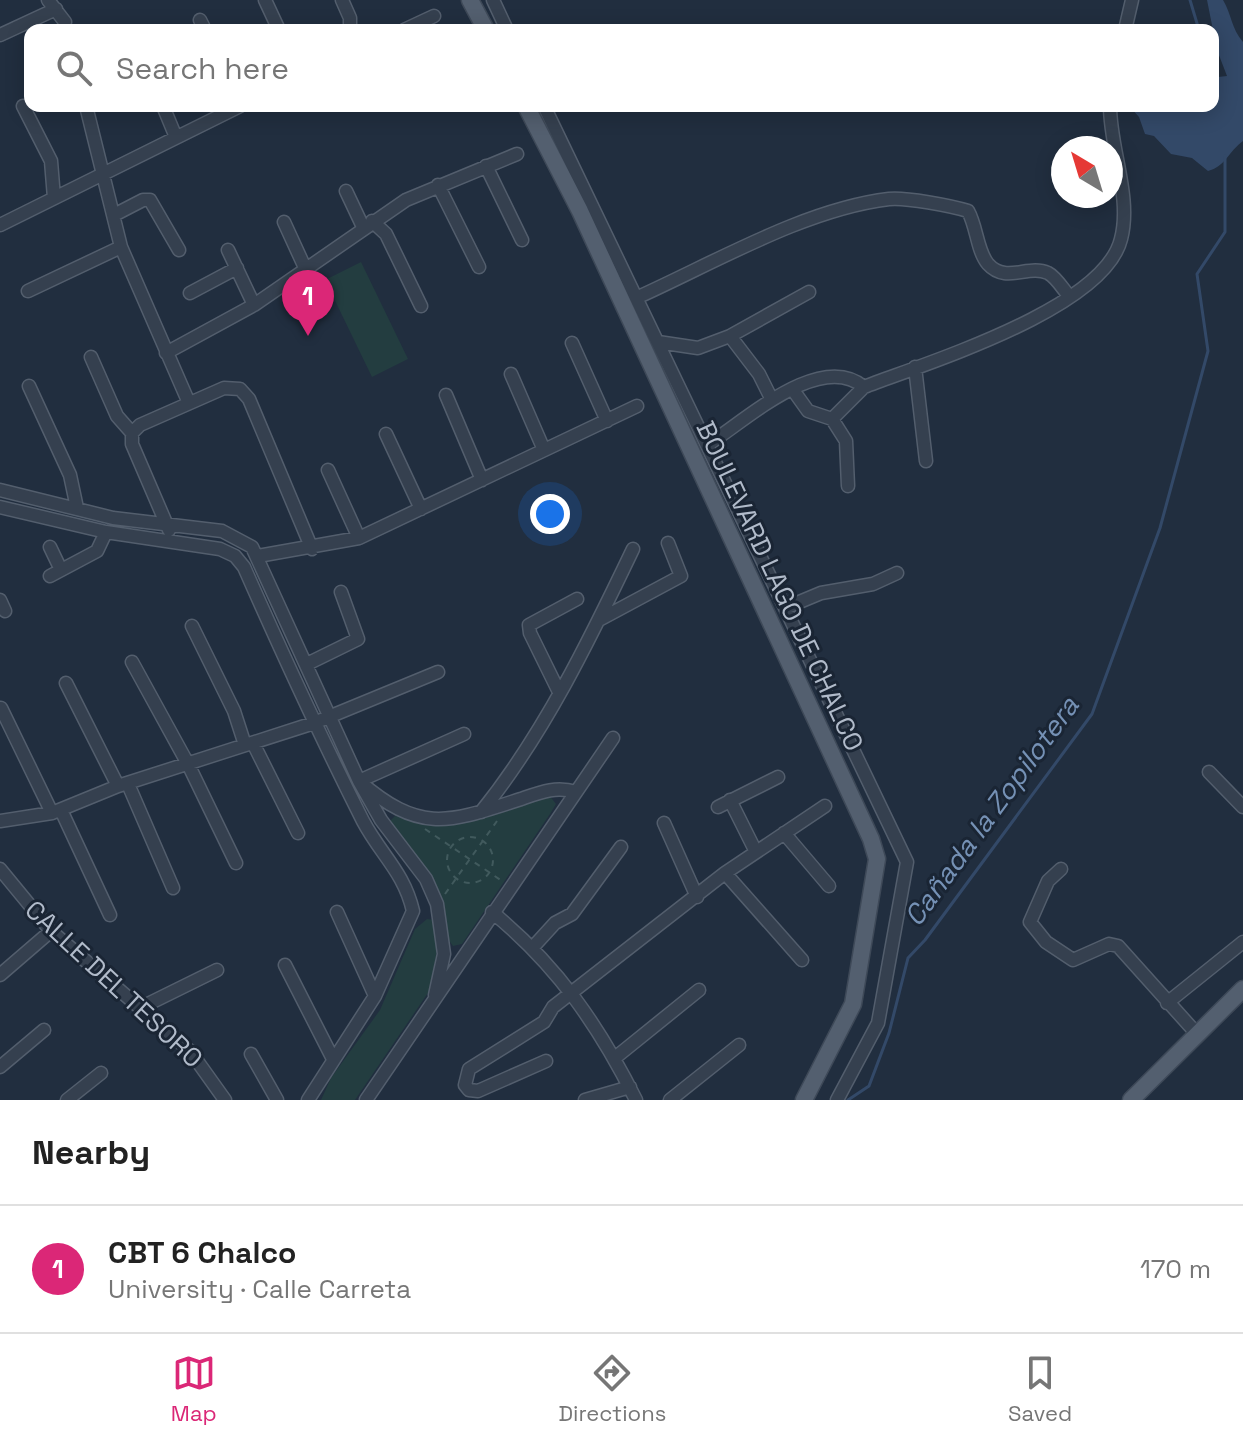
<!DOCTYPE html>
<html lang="en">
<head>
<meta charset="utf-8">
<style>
  :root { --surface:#fff; --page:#f6f6f6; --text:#222; --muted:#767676; --line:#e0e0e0; --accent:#db2777 }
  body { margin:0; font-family:"Space Grotesk",sans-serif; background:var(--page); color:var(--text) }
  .compass { position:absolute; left:1051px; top:136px; width:72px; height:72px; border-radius:50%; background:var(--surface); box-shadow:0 4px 20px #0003; rotate:322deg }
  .you { position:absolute; left:550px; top:514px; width:28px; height:28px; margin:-20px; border:6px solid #fff; border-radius:50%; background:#1a73e8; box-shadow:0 0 0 12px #1a73e833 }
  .badge { display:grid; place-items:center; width:52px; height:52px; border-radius:50%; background:var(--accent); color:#fff; font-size:26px; font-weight:700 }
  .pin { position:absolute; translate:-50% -66px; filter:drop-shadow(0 2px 4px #0008) }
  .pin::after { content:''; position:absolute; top:42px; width:28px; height:24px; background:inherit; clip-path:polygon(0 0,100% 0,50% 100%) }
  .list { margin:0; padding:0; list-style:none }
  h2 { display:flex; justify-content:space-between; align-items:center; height:104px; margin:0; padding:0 32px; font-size:34px }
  h2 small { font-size:26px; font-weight:400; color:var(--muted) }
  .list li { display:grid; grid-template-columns:52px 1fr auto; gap:24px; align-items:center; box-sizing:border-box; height:128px; padding:0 32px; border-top:2px solid var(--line) }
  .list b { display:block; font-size:30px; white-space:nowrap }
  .list p { margin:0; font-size:26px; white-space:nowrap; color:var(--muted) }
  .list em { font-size:26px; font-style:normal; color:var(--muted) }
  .icon { flex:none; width:44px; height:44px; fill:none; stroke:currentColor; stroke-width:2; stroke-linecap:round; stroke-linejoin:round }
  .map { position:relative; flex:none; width:1243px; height:1100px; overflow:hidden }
  .search { position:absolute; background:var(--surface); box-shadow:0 4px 20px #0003; left:24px; right:24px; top:24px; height:88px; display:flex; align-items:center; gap:20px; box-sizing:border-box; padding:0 28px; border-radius:16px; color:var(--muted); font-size:30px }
  .sheet { height:232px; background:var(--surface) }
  nav { display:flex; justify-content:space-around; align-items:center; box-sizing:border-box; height:112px; border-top:2px solid var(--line); background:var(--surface); font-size:22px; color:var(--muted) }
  nav a { display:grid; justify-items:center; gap:4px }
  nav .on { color:var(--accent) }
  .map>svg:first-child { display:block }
  .green { fill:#233d40 }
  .water { fill:#334968 }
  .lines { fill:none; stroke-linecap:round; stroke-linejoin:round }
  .stream { stroke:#334968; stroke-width:3 }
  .minor-casing { stroke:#535e6d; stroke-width:15 }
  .major-casing { stroke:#3e4958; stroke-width:19 }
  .path { stroke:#415a5d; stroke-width:2; stroke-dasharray:6 6; stroke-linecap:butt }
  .minor { stroke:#35404f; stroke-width:12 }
  .major { stroke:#535f6f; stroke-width:16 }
  .labels { text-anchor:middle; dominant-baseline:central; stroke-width:6; stroke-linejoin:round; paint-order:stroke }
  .street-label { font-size:26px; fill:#b1bbca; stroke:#1a2534 }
  .water-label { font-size:28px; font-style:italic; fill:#7591b5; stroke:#1a2534 }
</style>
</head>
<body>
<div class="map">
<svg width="1243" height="1100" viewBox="0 0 1243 1100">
  <rect width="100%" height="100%" fill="#212e3f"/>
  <path class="green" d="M 361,262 L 408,359 L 372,377 L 325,280 Z
    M 549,795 L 556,804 L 550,814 L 462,944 L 453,946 L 448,939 L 444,914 L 387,824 L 395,816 C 466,836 484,814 549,795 Z
    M 427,919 L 434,920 L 437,951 L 430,990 L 355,1100 L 321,1100 L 331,1078 L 380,1010 L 415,929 Z"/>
  <path class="water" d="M 1207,0 L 1223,0 C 1232,15 1231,28 1243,42 L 1243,141 C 1229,151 1225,167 1208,171 L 1192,158 L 1171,154 L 1154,136 L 1145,134 L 1139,117 L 1130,107 L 1213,106 L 1213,85 L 1216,88 L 1218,77 L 1227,76 L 1217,50 Z"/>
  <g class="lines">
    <path class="stream" d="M 1190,0 L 1199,30
      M 1213,74 L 1218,89
      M 848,1100 L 869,1086 L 889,1033 L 908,958 L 925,940 L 1092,714 L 1160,528 L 1208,351 L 1197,274 L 1225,232 L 1225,156"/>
    <defs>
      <path id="minor" d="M 48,0 L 65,22
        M 265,0 L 279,30
        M 342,0 L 350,18 L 350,30
        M 493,0 L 507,30
        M 200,20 L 205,30
        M 404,30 L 434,16
        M 1125,30 L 1132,0
        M 0,35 L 56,9
        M 23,106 L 51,161 L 54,198
        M 86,106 L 121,247 L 189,403
        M 163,106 L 175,135
        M 544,106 L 907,862 L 878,1023 L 837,1100
        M 486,166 L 522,240
        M 438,185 L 479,267
        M 346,191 L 363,227
        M 114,215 L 143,200 L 150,200 L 179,250
        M 372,221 L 386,234 L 421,306
        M 284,222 L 306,270
        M 0,225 L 240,106
        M 228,250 L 254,305
        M 28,291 L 121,247
        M 190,293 L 237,268
        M 636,298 C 714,263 805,209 889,199 C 905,197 952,206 968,211 C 977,227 977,251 988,264 C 1006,284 1028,264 1048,273 C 1056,277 1063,289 1069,296
        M 730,336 L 759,374 L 771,398
        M 658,342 L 698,348 L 730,336 L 809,292
        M 572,343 L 607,421
        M 166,353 L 254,305 L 406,200 L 517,154
        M 91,357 L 117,416 L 132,433
        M 915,367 L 926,461
        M 511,374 L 544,450
        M 29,386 L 70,475 L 77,508
        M 793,390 L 808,411 L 832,419 L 846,441 L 848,486
        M 446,395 L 482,480
        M 832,419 L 864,387
        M 386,434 L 421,509
        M 707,445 C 744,422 820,350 864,387 C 926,363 1104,309 1121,239 C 1132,197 1110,149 1110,106
        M 328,470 L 359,538
        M 0,490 L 113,518 L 222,531 L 252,547 L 359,781 L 381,820 L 426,879 L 437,904 L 444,954 L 435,995
        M 0,507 L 106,532 L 220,549 L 235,556 L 244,567 C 282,653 321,738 363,821 C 381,855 404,872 413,911 L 375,996 L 308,1100
        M 169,530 L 132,444 L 132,433 L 140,425 L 224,388 L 240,389 L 249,399 L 312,549
        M 50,547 L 61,570
        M 258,556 L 359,538 L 637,406
        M 50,576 L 97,551 L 106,532
        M 0,600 L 5,611
        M 785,608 L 821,593 L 873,584 L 897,573
        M 599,620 L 681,576 L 668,543
        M 192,626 L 234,711 L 245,745
        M 132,662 L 188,764 L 236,863
        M 307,664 L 358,639 L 341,592
        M 66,683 L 118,786
        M 559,692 L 530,633 L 529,625 L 577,599
        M 1,708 L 52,813
        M 464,734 L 359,781 C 421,835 450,822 521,799 C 541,792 556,786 576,792
        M 253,743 L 298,833
        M 1209,772 L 1243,807
        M 128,784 L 173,888
        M 730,800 L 756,852
        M 718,807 L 778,777
        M 61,810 L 110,915
        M 481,812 C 544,734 590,639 633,549
        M 0,821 L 52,813 L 118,786 L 314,723 L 438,672
        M 664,823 L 697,897
        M 784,833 L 829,886
        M 0,869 L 51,931 L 190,1051 L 225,1100
        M 1061,869 L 1048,881 L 1030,922 L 1046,942 L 1073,960 L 1109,944 L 1118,946 L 1197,1034
        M 725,873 L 802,960
        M 337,912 L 375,996
        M 492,912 C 557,965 599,1026 636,1100
        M 534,946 L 555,923 L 572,914 L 621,847
        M 285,965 L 333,1059
        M 0,975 L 51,931
        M 1167,1003 L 1243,942
        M 142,1007 L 217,970
        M 251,1054 L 277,1100
        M 616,1057 L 699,990
        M 546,1061 L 478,1091 L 469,1090 L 465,1085 L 469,1069 L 544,1022 L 553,1007 L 725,873 L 825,806
        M 0,1067 L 44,1030
        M 67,1100 L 101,1073
        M 366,1100 L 613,738
        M 585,1100 L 630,1087
        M 670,1100 L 739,1045"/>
      <path id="major" d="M 470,0 L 486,30
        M 526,106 L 580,211 L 871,839 L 877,859 L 853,1004 L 804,1100
        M 1131,1100 L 1243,989"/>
    </defs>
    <use href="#minor" class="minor-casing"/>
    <use href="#major" class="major-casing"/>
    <path class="path" d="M 425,829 L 502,881
      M447 860a23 23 0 1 1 46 0a23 23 0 1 1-46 0Z
      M 445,894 L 497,821"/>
    <use href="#minor" class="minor"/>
    <use href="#major" class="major"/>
  </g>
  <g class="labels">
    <g class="street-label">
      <text transform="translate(780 586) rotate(65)">BOULEVARD LAGO DE CHALCO</text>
      <text transform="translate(114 984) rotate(43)">CALLE DEL TESORO</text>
    </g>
    <g class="water-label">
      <text transform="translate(991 811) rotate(-54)">Cañada la Zopilotera</text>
    </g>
  </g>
</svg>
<svg class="compass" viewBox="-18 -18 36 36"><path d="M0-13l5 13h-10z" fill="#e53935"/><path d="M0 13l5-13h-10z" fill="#767676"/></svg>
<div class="you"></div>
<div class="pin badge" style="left:308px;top:336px">1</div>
<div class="search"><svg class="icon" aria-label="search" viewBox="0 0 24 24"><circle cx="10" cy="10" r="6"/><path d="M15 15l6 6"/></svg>Search here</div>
</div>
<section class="sheet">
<h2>Nearby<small></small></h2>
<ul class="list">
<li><span class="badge">1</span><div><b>CBT 6 Chalco</b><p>University · Calle Carreta</p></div><em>170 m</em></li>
</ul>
</section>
<nav>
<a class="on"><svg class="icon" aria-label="map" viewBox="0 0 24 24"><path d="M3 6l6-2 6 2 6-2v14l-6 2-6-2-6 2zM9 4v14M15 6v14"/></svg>Map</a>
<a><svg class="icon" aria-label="directions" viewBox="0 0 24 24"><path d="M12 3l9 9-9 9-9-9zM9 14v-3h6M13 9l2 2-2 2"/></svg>Directions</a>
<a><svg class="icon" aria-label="saved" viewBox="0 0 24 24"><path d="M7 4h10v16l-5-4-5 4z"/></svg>Saved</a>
</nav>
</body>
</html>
